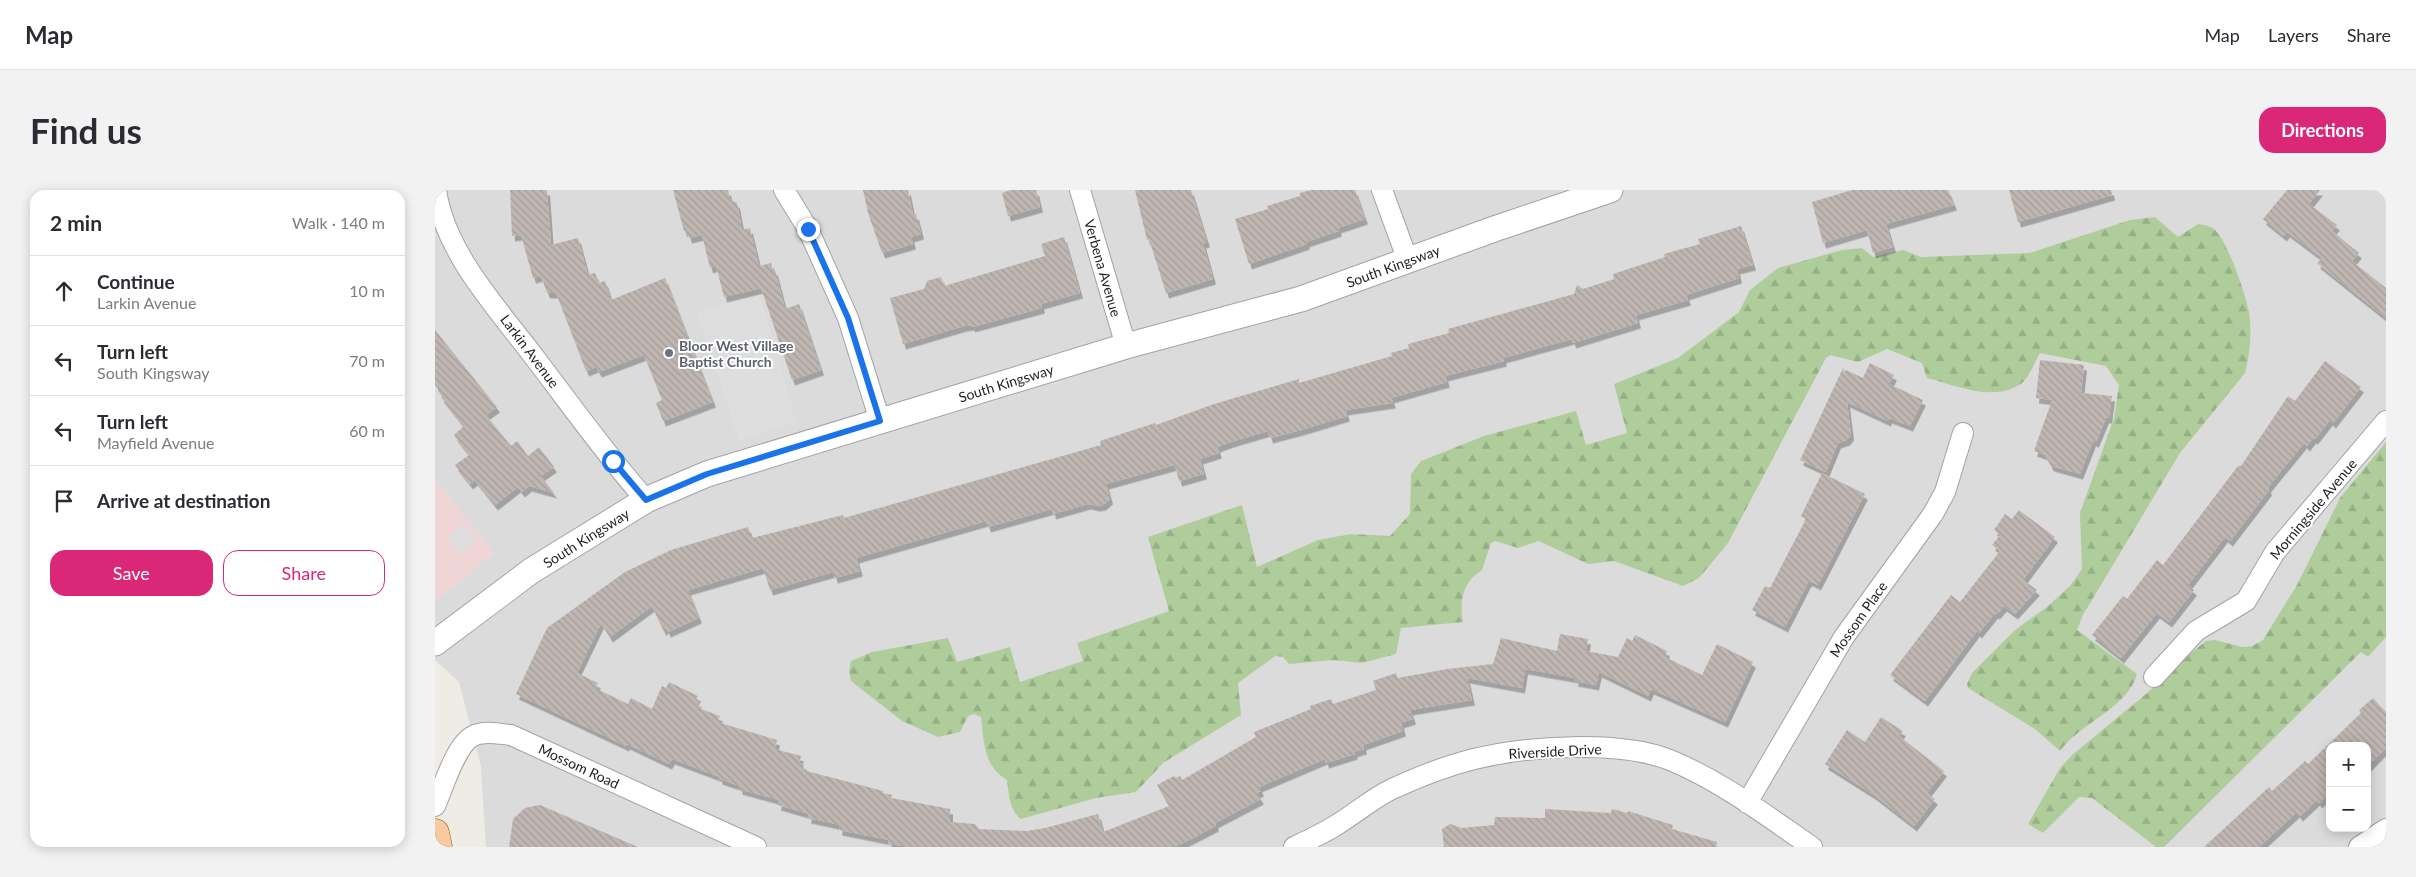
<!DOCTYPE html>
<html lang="en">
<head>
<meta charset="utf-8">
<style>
  :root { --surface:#fff; --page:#f2f2f3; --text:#2b2b33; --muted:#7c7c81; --line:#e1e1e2; --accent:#db2777 }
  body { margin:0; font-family:Lato,sans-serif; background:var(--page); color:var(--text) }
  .controls { position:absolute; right:15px; bottom:15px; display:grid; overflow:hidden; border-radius:10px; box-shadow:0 2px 12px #0003 }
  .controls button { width:45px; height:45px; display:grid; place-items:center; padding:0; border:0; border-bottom:1px solid var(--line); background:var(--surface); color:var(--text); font:25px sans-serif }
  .stop { position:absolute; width:15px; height:15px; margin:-11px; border:4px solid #1a73e8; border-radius:50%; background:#fff }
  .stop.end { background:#1a73e8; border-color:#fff; box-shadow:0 1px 5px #0008 }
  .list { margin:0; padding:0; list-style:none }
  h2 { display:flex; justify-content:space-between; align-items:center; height:65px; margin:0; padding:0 20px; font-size:21px }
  h2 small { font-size:16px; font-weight:400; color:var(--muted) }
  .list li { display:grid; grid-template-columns:32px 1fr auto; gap:15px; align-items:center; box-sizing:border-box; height:70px; padding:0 20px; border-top:1px solid var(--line) }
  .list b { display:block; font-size:19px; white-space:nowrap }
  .list p { margin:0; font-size:16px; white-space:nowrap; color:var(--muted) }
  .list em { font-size:16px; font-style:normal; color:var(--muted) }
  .actions { display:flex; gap:10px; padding:15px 20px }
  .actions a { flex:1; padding:11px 0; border:1px solid var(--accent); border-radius:15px; text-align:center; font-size:18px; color:var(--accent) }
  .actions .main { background:var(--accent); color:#fff }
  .icon { flex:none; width:28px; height:28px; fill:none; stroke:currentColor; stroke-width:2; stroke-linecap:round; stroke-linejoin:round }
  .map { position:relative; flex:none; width:1951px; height:657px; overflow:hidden; border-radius:15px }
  header { display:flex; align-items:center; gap:30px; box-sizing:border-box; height:70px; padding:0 25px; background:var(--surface); border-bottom:1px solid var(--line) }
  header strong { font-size:24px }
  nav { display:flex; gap:28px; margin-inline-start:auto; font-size:18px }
  .intro { display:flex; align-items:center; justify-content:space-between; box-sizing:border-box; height:120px; padding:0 30px }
  h1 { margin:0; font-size:35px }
  .button { padding:12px 22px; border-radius:15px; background:var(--accent); color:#fff; font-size:18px; font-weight:700 }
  main { display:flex; gap:30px; padding:0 30px }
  aside { flex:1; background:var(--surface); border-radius:15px; box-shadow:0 2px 12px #0003 }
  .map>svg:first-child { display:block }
  .residential { fill:#dcdbdc; fill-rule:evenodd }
  .commercial { fill:#efd5d6 }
  .forest { fill:url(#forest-firs) }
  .parking { fill:#dedede }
  .building { fill:url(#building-back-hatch); filter:url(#shadow) }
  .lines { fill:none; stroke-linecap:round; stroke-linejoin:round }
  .minor-casing { stroke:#a2a2a2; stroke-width:22 }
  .tertiary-casing { stroke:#a2a2a2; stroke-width:27 }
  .primary-casing { stroke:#935606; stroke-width:29 }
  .minor { stroke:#fff; stroke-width:20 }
  .tertiary { stroke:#fff; stroke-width:25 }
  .primary { stroke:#f8caa1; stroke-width:28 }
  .route { stroke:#1a73e8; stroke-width:6 }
  .worship-dot { fill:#6b7280; stroke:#fff; stroke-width:2 }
  .labels { text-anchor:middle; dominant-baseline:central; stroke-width:4; stroke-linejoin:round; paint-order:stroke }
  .street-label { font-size:14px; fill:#1e1e1e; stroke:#fff }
  .worship-label { font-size:14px; font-weight:bold; fill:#5b616d; stroke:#fff; text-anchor:start }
</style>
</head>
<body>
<header>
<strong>Map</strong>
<nav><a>Map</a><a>Layers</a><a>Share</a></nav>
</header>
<div class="intro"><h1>Find us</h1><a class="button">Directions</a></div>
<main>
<aside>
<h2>2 min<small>Walk · 140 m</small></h2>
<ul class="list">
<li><svg class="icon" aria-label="ahead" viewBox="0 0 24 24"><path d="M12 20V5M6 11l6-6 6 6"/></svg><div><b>Continue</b><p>Larkin Avenue</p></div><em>10 m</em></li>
<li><svg class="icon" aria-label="left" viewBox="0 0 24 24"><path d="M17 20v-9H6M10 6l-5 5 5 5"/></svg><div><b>Turn left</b><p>South Kingsway</p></div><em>70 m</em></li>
<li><svg class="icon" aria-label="left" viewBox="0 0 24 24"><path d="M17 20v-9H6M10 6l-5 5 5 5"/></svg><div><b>Turn left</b><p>Mayfield Avenue</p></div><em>60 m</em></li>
<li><svg class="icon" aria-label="arrive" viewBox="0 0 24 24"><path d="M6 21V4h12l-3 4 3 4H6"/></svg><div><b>Arrive at destination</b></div></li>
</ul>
<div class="actions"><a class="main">Save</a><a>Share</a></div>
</aside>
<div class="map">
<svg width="1951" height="657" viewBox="0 0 1951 657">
  <defs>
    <pattern id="forest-firs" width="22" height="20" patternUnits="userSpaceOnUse" patternTransform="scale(1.25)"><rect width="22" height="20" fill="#afcd9b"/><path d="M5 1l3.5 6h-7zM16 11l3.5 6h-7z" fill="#96b085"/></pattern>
    <pattern id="building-back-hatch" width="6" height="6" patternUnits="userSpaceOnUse" patternTransform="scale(1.25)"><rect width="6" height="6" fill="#bfb6b2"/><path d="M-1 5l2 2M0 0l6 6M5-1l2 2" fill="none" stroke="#a49c99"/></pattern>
    <filter id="shadow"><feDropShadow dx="3" dy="5.5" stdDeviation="0" flood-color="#0004"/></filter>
  </defs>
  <rect width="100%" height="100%" fill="#efebe5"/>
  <path class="residential" d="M 0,0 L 1951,0 L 1951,657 L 51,657 L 46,577 L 24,492 L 0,470 L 0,411 L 59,363 L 0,289 ZM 1895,556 L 1932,556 L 1932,638 L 1895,638 Z"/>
  <path class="commercial" d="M 0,289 L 59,363 L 0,411 Z"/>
  <path class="forest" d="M 1720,27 L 1743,47 L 1763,34 C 1770,35 1776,36 1781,41 C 1794,55 1810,103 1814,122 C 1817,141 1815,165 1810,183 L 1745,263 L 1648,425 L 1642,440 L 1702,484 C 1693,518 1645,533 1625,561 L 1600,539 L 1533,498 L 1532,494 L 1537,483 L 1580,440 L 1612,417 L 1635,396 L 1647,379 L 1645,323 L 1679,228 L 1684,195 L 1671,176 L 1605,163 C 1599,173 1594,189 1584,195 C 1556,212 1520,195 1492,188 L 1487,173 L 1452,159 L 1423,172 L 1395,165 L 1391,168 L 1293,353 L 1264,388 L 1248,396 L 1179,371 L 1153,374 L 1104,351 L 1083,358 L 1060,351 L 1056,353 L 1047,380 C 1028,392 1024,410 1028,432 L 966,438 L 961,464 L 927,473 L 899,470 L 854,474 L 848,467 L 840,466 L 803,493 L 806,525 L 728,573 L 701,602 L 661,608 L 586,629 C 574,620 574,604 572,590 C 548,576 549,551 546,527 L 539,524 L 533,526 L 525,542 L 503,547 L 467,531 L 416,491 L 414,481 L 416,471 L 437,462 L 513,448 L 522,472 L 575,457 L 585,492 L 648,471 L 642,453 L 734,421 L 713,347 L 807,315 L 822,377 L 883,350 L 916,344 L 955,346 L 975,324 L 976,284 L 986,271 L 1049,246 L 1141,221 L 1151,255 L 1192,243 L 1179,194 L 1243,168 L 1304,122 L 1315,100 L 1343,78 L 1407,60 L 1427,58 L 1438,67 L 1468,60 L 1486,67 L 1595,63 L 1695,30 Z
    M 1951,252 L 1951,447 L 1933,467 L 1926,462 L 1729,657 L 1721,657 L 1657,608 L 1644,607 L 1608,643 L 1593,634 L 1625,578 L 1637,565 L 1711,504 L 1755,464 L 1771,451 L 1780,450 L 1807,457 L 1817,456 L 1828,450 L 1862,395 L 1905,308 Z"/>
  <path class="parking" d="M 325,104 L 361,232 L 304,251 L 262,122 Z
    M 29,333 L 42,351 L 24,364 L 12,347 Z"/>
  <path class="building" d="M 75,0 L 112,0 L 116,55 L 143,48 L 153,85 L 160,83 L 164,93 L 170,91 L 176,110 L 230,88 L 278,212 L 228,231 L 221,213 L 227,210 L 209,165 L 164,182 L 161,177 L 151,181 L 121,103 L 112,103 L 106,86 L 98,88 L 86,45 L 77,46 Z
    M 238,0 L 293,0 L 296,12 L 299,11 L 302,13 L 307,40 L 315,38 L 324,76 L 336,73 L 338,80 L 340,80 L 350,119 L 364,114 L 386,180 L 357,190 L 326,98 L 289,107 L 281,76 L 275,78 L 267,45 L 254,48 L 252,41 L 249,41 Z
    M 428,0 L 473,0 L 478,25 L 481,24 L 486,44 L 476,47 L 478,54 L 447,63 L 433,23 Z
    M 576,0 L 601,0 L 605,17 L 573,26 L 567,3 Z
    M 700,0 L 756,0 L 772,52 L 768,53 L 778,89 L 731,103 L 714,49 L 712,50 Z
    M 876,0 L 920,0 L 930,29 L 903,38 L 904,41 L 871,52 L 872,54 L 814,74 L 800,29 L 833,19 L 832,16 L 865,6 L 865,3 Z
    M 1417,0 L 1513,0 L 1519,15 L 1451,34 L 1458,57 L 1438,63 L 1432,40 L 1388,53 L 1377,12 Z
    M 1574,0 L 1676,0 L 1677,5 L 1583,32 Z
    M 1852,0 L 1885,0 L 1874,14 L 1902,35 L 1897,41 L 1924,63 L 1917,71 L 1951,98 L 1951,128 L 1882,73 L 1887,68 L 1852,42 L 1849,46 L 1828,29 Z
    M 1306,36 L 1318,75 L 1302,79 L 1304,88 L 1251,105 L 1253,110 L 1201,125 L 1203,133 L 1138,153 L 1137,149 L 1068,168 L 1069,171 L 1010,186 L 1012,192 L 956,208 L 958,213 L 910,220 L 912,226 L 866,240 L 835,248 L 833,241 L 796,252 L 782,257 L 784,263 L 765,269 L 769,284 L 744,291 L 740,275 L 671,294 L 675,309 L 668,315 L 662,316 L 653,314 L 618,324 L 617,319 L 553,337 L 551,331 L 421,368 L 425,381 L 400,388 L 398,382 L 335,400 L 328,378 L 253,400 L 264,428 L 233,442 L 231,438 L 228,440 L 217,416 L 175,447 L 166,433 L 142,483 L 163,493 L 160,498 L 193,514 L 196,508 L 217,519 L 227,496 L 231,498 L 234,492 L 263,506 L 260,511 L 264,512 L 261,517 L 285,526 L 282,532 L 342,550 L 340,559 L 366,566 L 364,573 L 369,574 L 368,580 L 448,601 L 448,603 L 457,605 L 456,608 L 515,619 L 515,632 L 540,634 L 544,639 L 592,641 L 610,638 L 663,624 L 668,642 L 734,616 L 722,595 L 739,586 L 741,588 L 745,586 L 747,590 L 821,547 L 819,542 L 876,519 L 875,516 L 896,509 L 898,514 L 941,500 L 938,491 L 961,483 L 963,488 L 1012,479 L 1058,474 L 1066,448 L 1122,461 L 1125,444 L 1153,449 L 1151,461 L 1183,467 L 1192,448 L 1197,451 L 1200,445 L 1232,461 L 1230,467 L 1267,485 L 1282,454 L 1318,472 L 1290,532 L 1216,499 L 1213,506 L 1164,482 L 1161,495 L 1140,491 L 1141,488 L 1090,479 L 1087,498 L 1032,488 L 1037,510 L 975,520 L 978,529 L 966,533 L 968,541 L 928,555 L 929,559 L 919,562 L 920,564 L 891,573 L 890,569 L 824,597 L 826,601 L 822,603 L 826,609 L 780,633 L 781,636 L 740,657 L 478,657 L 453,654 L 454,650 L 404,640 L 405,635 L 373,628 L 374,624 L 343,615 L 344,610 L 304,599 L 305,596 L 284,589 L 285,587 L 237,569 L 234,574 L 192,554 L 191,556 L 81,504 L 112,438 L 190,382 L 236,360 L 313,337 L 317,348 L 408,325 L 409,328 L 666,255 L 665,251 L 720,233 L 721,235 L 779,214 L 864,189 L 864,193 L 957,166 L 956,163 L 974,158 L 973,154 L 1014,143 L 1013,139 L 1139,104 L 1142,95 L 1148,99 L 1179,89 L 1178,84 L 1230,67 L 1229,64 L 1265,54 L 1263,49 Z
    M 629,47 L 645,103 L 606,114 L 607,118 L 537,137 L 537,135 L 529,136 L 468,154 L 455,108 L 489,99 L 492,91 L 506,87 L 509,96 L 610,66 L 606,54 Z
    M 0,140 L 62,217 L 51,225 L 76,256 L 82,251 L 93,266 L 104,257 L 119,277 L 106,286 L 119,303 L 94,296 L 87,302 L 83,297 L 60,315 L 40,290 L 35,294 L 20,275 L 34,265 L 19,245 L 29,236 L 6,207 L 8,205 L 0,195 Z
    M 1605,170 L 1649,175 L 1646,203 L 1677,206 L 1674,228 L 1671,228 L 1661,252 L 1658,251 L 1645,284 L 1616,276 L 1610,265 L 1599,261 L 1617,210 L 1601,208 Z
    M 1890,171 L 1926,197 L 1898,233 L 1895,230 L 1880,249 L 1878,248 L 1872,256 L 1869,253 L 1833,297 L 1834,300 L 1795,351 L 1790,347 L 1753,395 L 1759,400 L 1734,432 L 1722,423 L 1686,468 L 1657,445 L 1688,406 L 1692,409 L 1722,370 L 1728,375 L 1796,285 L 1803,276 L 1806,276 L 1853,206 L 1860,211 Z
    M 1435,173 L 1459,185 L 1454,194 L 1488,210 L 1475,236 L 1454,228 L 1453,231 L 1412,212 L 1416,245 L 1412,250 L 1403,253 L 1391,282 L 1365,270 L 1408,178 L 1409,182 L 1411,180 L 1428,188 Z
    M 1387,283 L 1430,304 L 1383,395 L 1375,391 L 1373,392 L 1350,437 L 1317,420 L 1330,396 L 1335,398 L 1371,329 L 1366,326 Z
    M 1584,320 L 1620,347 L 1588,390 L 1602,400 L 1580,424 L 1569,416 L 1562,424 L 1560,423 L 1544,443 L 1542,441 L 1490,511 L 1455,485 L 1516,405 L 1525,412 L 1565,361 L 1557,355 L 1565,345 L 1559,340 L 1570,324 L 1577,329 Z
    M 1938,508 L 1951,522 L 1951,558 L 1932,577 L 1932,553 L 1929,556 L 1895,556 L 1895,603 L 1884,613 L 1882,610 L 1865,626 L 1862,622 L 1824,657 L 1769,657 L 1834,597 L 1837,601 L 1870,571 L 1873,574 L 1926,523 L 1924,520 Z
    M 1446,527 L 1468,541 L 1464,546 L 1509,581 L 1492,603 L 1500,609 L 1479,636 L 1439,605 L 1390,574 L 1412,540 L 1430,552 Z
    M 105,615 L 203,657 L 74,657 L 78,629 L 90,618 Z
    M 1110,619 L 1176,623 L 1177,619 L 1192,623 L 1193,621 L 1238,635 L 1237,639 L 1282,652 L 1281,657 L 1009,657 L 1007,639 L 1015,634 L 1027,638 L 1059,635 L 1060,627 L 1110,628 Z"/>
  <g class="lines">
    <defs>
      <path id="minor" d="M 1,0 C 10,64 65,121 103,172 C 138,218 172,266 211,310
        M 349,0 L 373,39 L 413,128 L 445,231
        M 645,0 L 691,156
        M 947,0 L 973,71
        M 1719,487 L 1761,441 L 1811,411 L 1840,362 L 1951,231
        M 1312,613 L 1409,447 L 1498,324 L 1510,302 L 1528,243
        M 0,616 C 8,598 21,554 38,546 C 49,540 64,544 76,545 L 321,657
        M 859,657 C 874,650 889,643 903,634 C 921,623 938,608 957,599 C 983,587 1011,576 1039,569 C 1092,556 1184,550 1235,570 C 1286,591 1332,626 1377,657
        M 1924,657 L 1951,639"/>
      <path id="tertiary" d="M 0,453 L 96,381 L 211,310 L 272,284 L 691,156 L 866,109 L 1062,38 L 1175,0"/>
      <path id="primary" d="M 0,643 L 3,657"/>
    </defs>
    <use href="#minor" class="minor-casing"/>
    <use href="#tertiary" class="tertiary-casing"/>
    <use href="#primary" class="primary-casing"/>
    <use href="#minor" class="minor"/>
    <use href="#tertiary" class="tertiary"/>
    <use href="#primary" class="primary"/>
  </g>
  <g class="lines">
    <path class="route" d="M 178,271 L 211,310 L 272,284 L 445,231 L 413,128 L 373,39"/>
  </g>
  <circle class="worship-dot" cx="234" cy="163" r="5"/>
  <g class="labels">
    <g class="street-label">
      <text transform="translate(958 76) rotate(-20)">South Kingsway</text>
      <text transform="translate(668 78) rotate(74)">Verbena Avenue</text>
      <text transform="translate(95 161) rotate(53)">Larkin Avenue</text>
      <text transform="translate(571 193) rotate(-17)">South Kingsway</text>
      <text transform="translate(1878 319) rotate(-50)">Morningside Avenue</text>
      <text transform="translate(151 348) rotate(-32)">South Kingsway</text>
      <text transform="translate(1423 429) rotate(-55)">Mossom Place</text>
      <text transform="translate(1120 561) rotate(-3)">Riverside Drive</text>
      <text transform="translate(144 576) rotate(25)">Mossom Road</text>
    </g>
    <g class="worship-label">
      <text x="244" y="155">Bloor West Village<tspan x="244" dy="16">Baptist Church</tspan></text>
    </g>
  </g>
</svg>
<div class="controls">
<button>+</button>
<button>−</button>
</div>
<div class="stop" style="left:178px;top:271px"></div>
<div class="stop end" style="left:373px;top:39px"></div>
</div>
</main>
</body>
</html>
